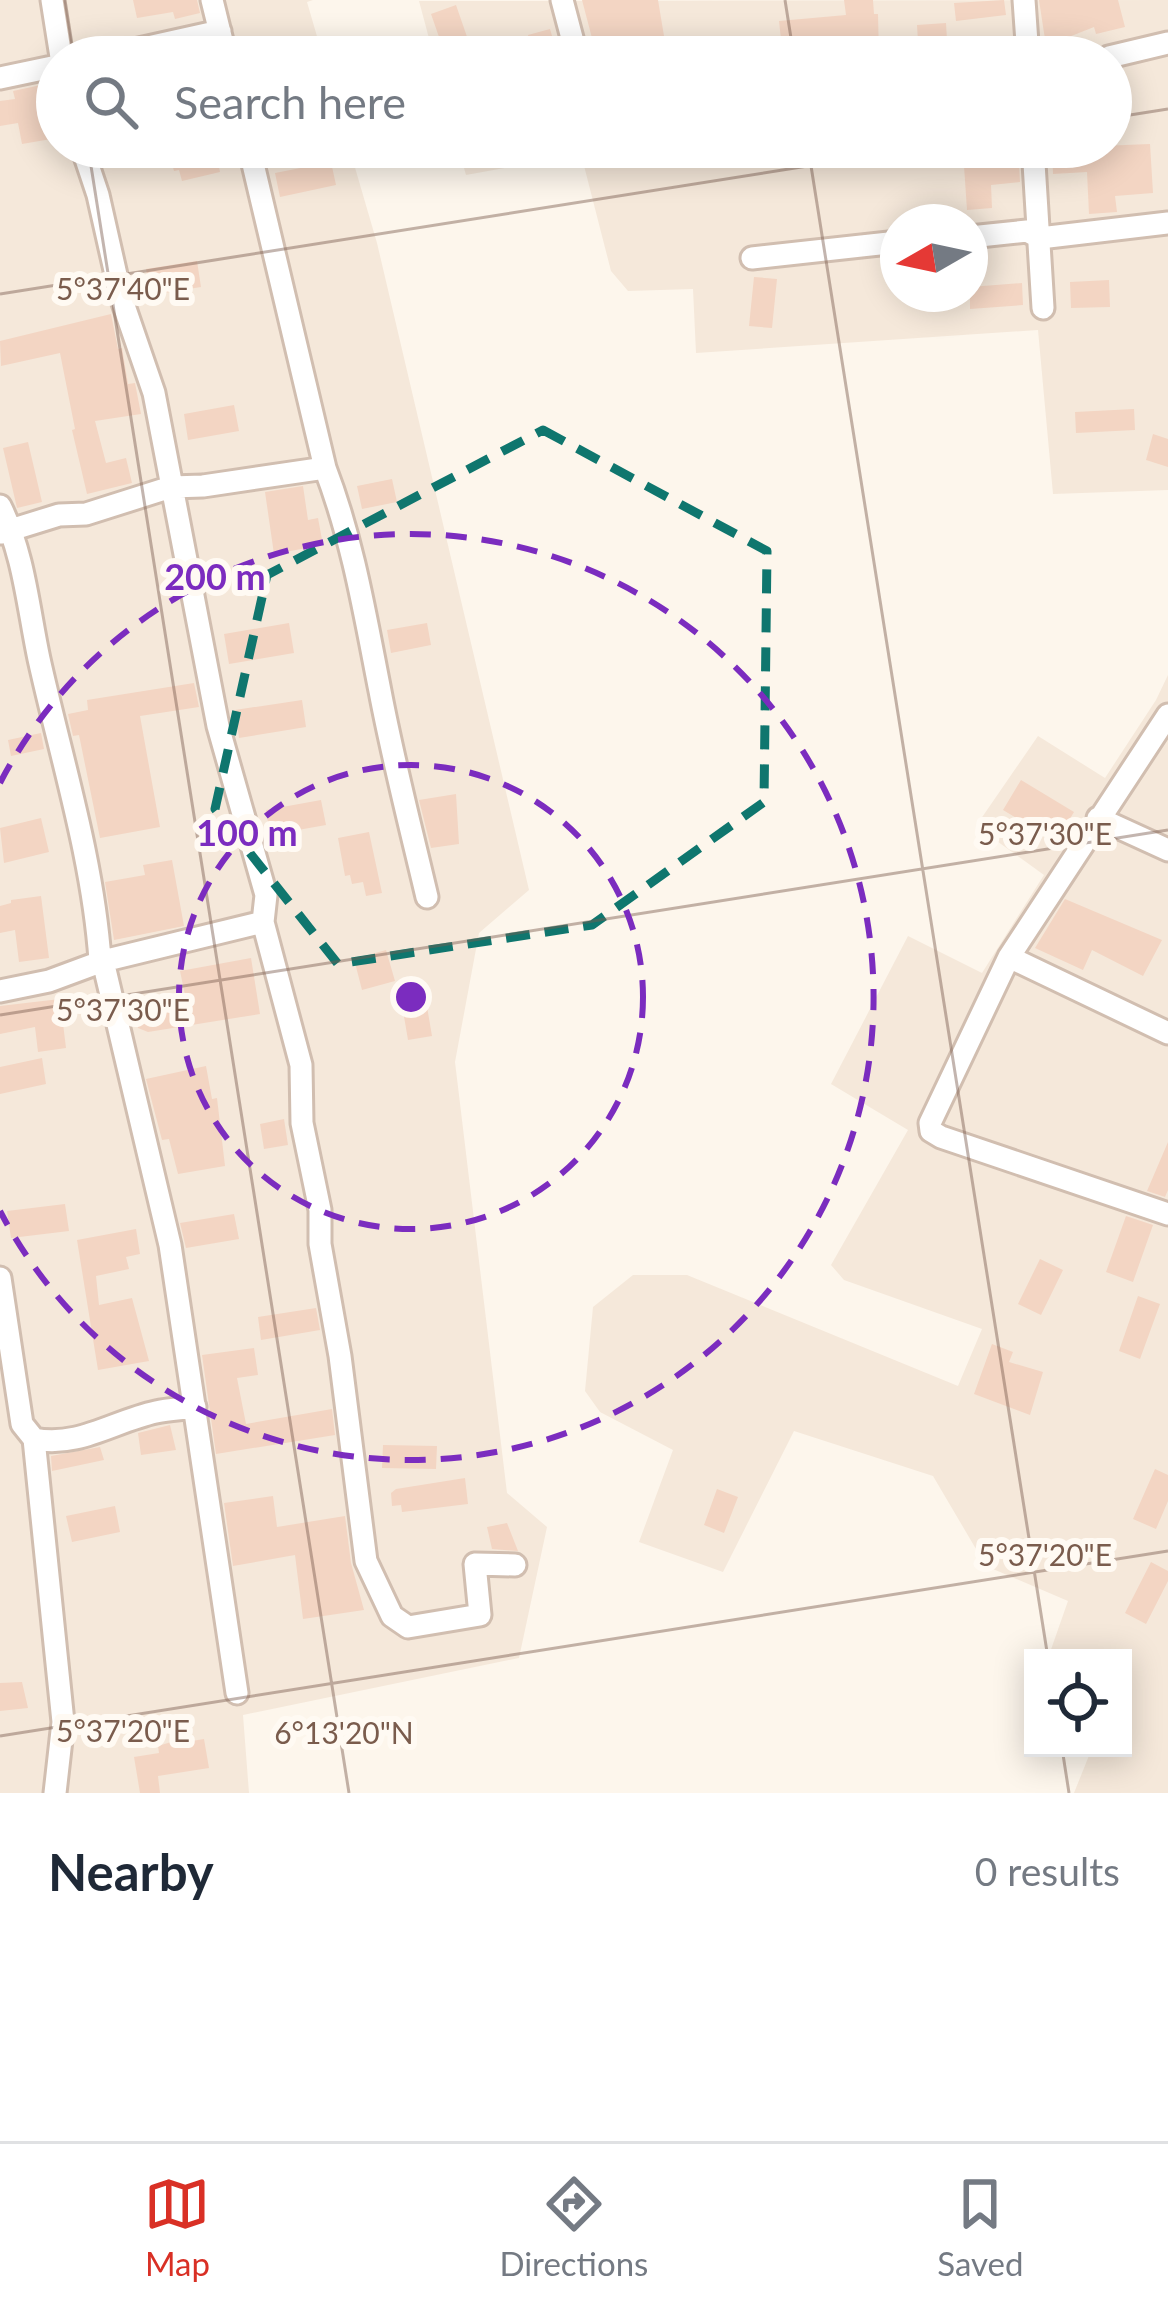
<!DOCTYPE html>
<html lang="en">
<head>
<meta charset="utf-8">
<style>
  :root { --surface:#fff; --page:#f6f6f7; --text:#1f2937; --muted:#747a83; --line:#e0e1e3; --accent:#d93025 }
  body { margin:0; font-family:Lato,sans-serif; background:var(--page); color:var(--text) }
  .controls { position:absolute; right:36px; bottom:36px; display:grid; overflow:hidden; border-radius:0px; box-shadow:0 6px 30px #0003 }
  .controls button { width:108px; height:108px; display:grid; place-items:center; padding:0; border:0; border-bottom:3px solid var(--line); background:var(--surface); color:var(--text); font:60px sans-serif }
  .compass { position:absolute; left:880px; top:204px; width:108px; height:108px; border-radius:50%; background:var(--surface); box-shadow:0 6px 30px #0003; rotate:261deg }
  .list { margin:0; padding:0; list-style:none }
  h2 { display:flex; justify-content:space-between; align-items:center; height:156px; margin:0; padding:0 48px; font-size:51px }
  h2 small { font-size:39px; font-weight:400; color:var(--muted) }
  .icon { flex:none; width:66px; height:66px; fill:none; stroke:currentColor; stroke-width:2; stroke-linecap:round; stroke-linejoin:round }
  .map { position:relative; flex:none; width:1168px; height:1793px; overflow:hidden }
  .search { position:absolute; background:var(--surface); box-shadow:0 6px 30px #0003; left:36px; right:36px; top:36px; height:132px; display:flex; align-items:center; gap:30px; box-sizing:border-box; padding:0 42px; border-radius:66px; color:var(--muted); font-size:45px }
  .sheet { height:348px; background:var(--surface) }
  nav { display:flex; justify-content:space-around; align-items:center; box-sizing:border-box; height:168px; border-top:3px solid var(--line); background:var(--surface); font-size:33px; color:var(--muted) }
  nav a { display:grid; justify-items:center; gap:6px }
  nav .on { color:var(--accent) }
  .map>svg:first-child { display:block }
  .residential { fill:#f5e8da; fill-rule:evenodd }
  .building { fill:#f3d5c3 }
  .lines { fill:none; stroke-linecap:round; stroke-linejoin:round }
  .minor-casing { stroke:#d1beb0; stroke-width:27 }
  .minor { stroke:#fff; stroke-width:21 }
  .marked { fill:none; stroke:#0f766e; stroke-width:9; stroke-dasharray:24 15; stroke-linejoin:round }
  .ticks { fill:none; stroke:#7a5c4d; stroke-width:3; stroke-opacity:0.45 }
  .ring { fill:none; stroke:#7b2cbf; stroke-width:6; stroke-dasharray:21 15 }
  .ticks-label { font-size:30px; text-anchor:middle; fill:#7a5c4d; stroke:#fffaf3; stroke-width:12; stroke-linejoin:round; paint-order:stroke }
  .centre { fill:#7b2cbf; stroke:#fffaf3; stroke-width:6 }
  .ring-label { font-size:36px; text-anchor:middle; font-weight:bold; fill:#7b2cbf; stroke:#fffaf3; stroke-width:12; stroke-linejoin:round; paint-order:stroke }
</style>
</head>
<body>
<div class="map">
<svg width="1168" height="1793" viewBox="0 0 1168 1793">
  <rect width="100%" height="100%" fill="#fdf6ec"/>
  <path class="residential" d="M 0,0 L 313,0 L 307,2 L 323,57 L 57,57 L 57,147 L 349,147 L 377,243 L 529,890 L 479,933 L 455,1062 L 507,1493 L 547,1527 L 519,1658 L 243,1715 L 249,1793 L 0,1793 Z
    M 1168,0 L 1168,490 L 1053,494 L 1038,330 L 696,353 L 693,289 L 628,291 L 611,271 L 581,154 L 466,175 L 458,147 L 1111,147 L 1111,57 L 434,57 L 419,1 ZM 898,222 L 970,222 L 970,294 L 898,294 Z
    M 1168,675 L 1168,1793 L 1074,1793 L 1092,1748 L 1123,1748 L 1123,1658 L 1048,1658 L 1068,1601 L 986,1566 L 933,1476 L 794,1431 L 723,1572 L 639,1542 L 673,1450 L 600,1412 L 585,1391 L 593,1307 L 633,1275 L 687,1275 L 958,1386 L 982,1329 L 844,1280 L 831,1265 L 908,1130 L 831,1084 L 908,936 L 982,973 L 1044,875 L 976,826 L 1038,736 L 1105,778 L 1156,700 Z"/>
  <path class="building" d="M 133,0 L 197,0 L 200,13 L 175,19 L 173,12 L 137,18 Z
    M 582,0 L 658,0 L 665,42 L 658,44 L 662,57 L 597,57 Z
    M 844,0 L 873,0 L 874,14 L 878,14 L 879,57 L 783,57 L 779,21 L 846,15 Z
    M 1004,0 L 1006,15 L 956,21 L 954,3 Z
    M 1039,0 L 1118,0 L 1125,27 L 1096,34 L 1094,27 L 1046,46 Z
    M 456,5 L 474,57 L 446,57 L 431,14 Z
    M 946,23 L 948,57 L 919,57 L 917,25 Z
    M 550,29 L 557,53 L 534,57 L 528,35 Z
    M 55,82 L 57,138 L 22,144 L 18,123 L 0,126 L 0,101 L 15,99 L 13,91 Z
    M 1150,144 L 1153,193 L 1115,196 L 1117,212 L 1089,214 L 1087,172 L 1053,174 L 1052,148 Z
    M 190,147 L 215,147 L 220,172 L 182,181 L 179,170 L 174,171 L 169,152 Z
    M 1018,147 L 1020,182 L 991,185 L 992,208 L 967,210 L 963,151 Z
    M 331,162 L 336,185 L 280,197 L 275,173 Z
    M 197,261 L 201,287 L 151,295 L 146,269 Z
    M 754,277 L 777,279 L 772,328 L 749,326 Z
    M 1109,280 L 1110,307 L 1071,308 L 1070,282 Z
    M 1022,283 L 1023,305 L 970,309 L 970,287 Z
    M 111,314 L 118,349 L 122,348 L 128,384 L 135,383 L 141,414 L 95,421 L 106,463 L 126,458 L 132,483 L 87,494 L 72,430 L 75,429 L 60,353 L 1,366 L 0,341 Z
    M 234,405 L 239,431 L 188,440 L 184,414 Z
    M 1134,409 L 1135,430 L 1076,433 L 1075,412 Z
    M 1153,434 L 1168,439 L 1168,467 L 1146,460 Z
    M 28,442 L 42,502 L 17,508 L 3,448 Z
    M 392,479 L 397,502 L 362,509 L 357,486 Z
    M 303,486 L 308,520 L 318,518 L 323,545 L 274,554 L 265,492 Z
    M 289,623 L 294,653 L 229,664 L 224,634 Z
    M 427,623 L 431,645 L 391,653 L 387,630 Z
    M 194,683 L 199,707 L 140,716 L 160,827 L 100,838 L 79,735 L 73,736 L 68,714 L 88,710 L 87,700 Z
    M 302,700 L 306,727 L 239,738 L 235,710 Z
    M 41,733 L 44,749 L 11,756 L 8,740 Z
    M 1021,780 L 1074,812 L 1056,842 L 1003,810 Z
    M 456,794 L 459,844 L 431,848 L 419,800 Z
    M 321,800 L 326,825 L 270,835 L 266,810 Z
    M 41,818 L 49,852 L 4,863 L 0,828 Z
    M 369,832 L 382,893 L 366,896 L 363,882 L 352,884 L 350,875 L 345,876 L 338,838 Z
    M 172,860 L 184,926 L 114,940 L 105,882 L 145,875 L 143,865 Z
    M 41,896 L 49,958 L 19,962 L 15,930 L 0,933 L 0,906 L 11,903 L 11,900 Z
    M 1065,899 L 1162,940 L 1143,976 L 1092,950 L 1083,970 L 1035,948 Z
    M 386,950 L 395,981 L 362,990 L 354,959 Z
    M 251,958 L 260,1014 L 148,1032 L 138,1028 L 134,1009 L 138,1004 L 185,995 L 180,971 Z
    M 423,983 L 432,1036 L 408,1040 L 399,987 Z
    M 60,999 L 66,1048 L 38,1052 L 35,1027 L 0,1034 L 0,1006 Z
    M 42,1058 L 46,1084 L 0,1094 L 0,1067 Z
    M 206,1066 L 212,1099 L 217,1098 L 225,1166 L 178,1174 L 169,1139 L 162,1140 L 146,1079 Z
    M 284,1119 L 288,1145 L 264,1149 L 260,1124 Z
    M 1168,1142 L 1168,1190 L 1165,1197 L 1147,1191 Z
    M 65,1204 L 69,1231 L 11,1238 L 7,1211 Z
    M 234,1214 L 239,1239 L 186,1248 L 180,1223 Z
    M 1126,1216 L 1153,1225 L 1133,1282 L 1106,1272 Z
    M 136,1229 L 140,1254 L 126,1257 L 129,1269 L 96,1276 L 99,1305 L 132,1298 L 149,1361 L 98,1370 L 77,1240 Z
    M 1040,1259 L 1063,1270 L 1041,1315 L 1018,1304 Z
    M 1138,1296 L 1160,1304 L 1140,1359 L 1119,1351 Z
    M 316,1308 L 320,1330 L 261,1340 L 258,1317 Z
    M 992,1344 L 1013,1352 L 1009,1362 L 1043,1372 L 1030,1415 L 974,1394 Z
    M 254,1348 L 258,1375 L 237,1378 L 246,1424 L 332,1409 L 335,1435 L 216,1454 L 202,1355 Z
    M 170,1425 L 176,1450 L 141,1455 L 138,1433 Z
    M 383,1445 L 437,1446 L 436,1469 L 382,1468 Z
    M 100,1447 L 104,1460 L 52,1471 L 51,1456 Z
    M 1155,1469 L 1168,1475 L 1168,1501 L 1156,1529 L 1133,1519 Z
    M 465,1478 L 468,1504 L 402,1512 L 401,1505 L 392,1506 L 391,1493 L 396,1489 Z
    M 717,1489 L 738,1497 L 724,1533 L 704,1525 Z
    M 273,1496 L 277,1527 L 345,1516 L 351,1563 L 364,1610 L 303,1619 L 295,1555 L 233,1566 L 224,1503 Z
    M 115,1506 L 120,1532 L 72,1542 L 66,1516 Z
    M 507,1523 L 518,1551 L 492,1549 L 487,1527 Z
    M 1151,1562 L 1168,1571 L 1168,1581 L 1146,1624 L 1125,1613 Z
    M 22,1682 L 28,1708 L 0,1711 L 0,1683 Z
    M 191,1736 L 192,1741 L 204,1739 L 209,1768 L 158,1776 L 160,1793 L 140,1793 L 134,1757 L 159,1753 L 158,1746 Z"/>
  <g class="lines">
    <defs>
      <path id="minor" d="M 52,0 L 61,57
        M 212,0 L 226,57
        M 562,0 L 577,57
        M 1024,0 L 1028,57
        M 103,57 L 220,31
        M 1109,57 L 1168,43
        M 0,78 L 57,66
        M 82,147 L 98,195 L 121,297 L 154,393 L 218,726 L 266,895 L 263,922
        M 249,147 L 325,468 C 353,541 365,615 380,691 C 393,760 411,829 427,897
        M 608,147 L 613,147
        M 1033,147 L 1043,308
        M 970,237 L 1027,231 L 1040,238 L 1168,223
        M 752,258 L 898,242
        M 0,506 C 24,554 28,607 39,659 C 61,758 93,859 100,960
        M 1,533 L 59,515 L 86,514 L 171,487 L 203,486 L 325,468
        M 1168,715 L 1009,957 L 930,1123 L 931,1131 L 941,1137 L 1168,1214
        M 1098,818 L 1168,850
        M 1009,957 L 1168,1033
        M 103,961 L 263,922 L 301,1065 L 302,1123 L 320,1210 L 320,1244 L 340,1356 L 366,1561 L 392,1616 L 408,1627 L 480,1615 L 475,1564 L 515,1565
        M 0,991 L 49,981 L 103,961 L 170,1245 L 237,1693
        M 0,1278 L 22,1424 L 34,1439 L 63,1722 L 55,1793
        M 34,1439 C 78,1448 114,1421 156,1412 C 169,1409 182,1409 195,1407"/>
    </defs>
    <use href="#minor" class="minor-casing"/>
    <use href="#minor" class="minor"/>
  </g>
  <path class="marked" d="M 543,430 L 767,551 L 764,802 L 592,925 L 338,964 L 215,809 L 267,575 Z"/>
  <path class="ticks" d="M 65,0 L 74,57M 785,0 L 794,57M 1111,118 L 1168,109M 88,147 L 349,1793M 808,147 L 1048,1658M 0,294 L 928,147M 0,1015 L 1168,830M 0,1736 L 1168,1551M 1062,1748 L 1069,1793"/>
  <g class="ring">
    <circle cx="411" cy="997" r="232"/>
    <path d="M0 783A463 463 0 1 1 0 1211"/>
  </g>
  <g class="ticks-label">
    <text x="123" y="300">5°37'40"E</text>
    <text x="1045" y="845">5°37'30"E</text>
    <text x="123" y="1021">5°37'30"E</text>
    <text x="1045" y="1566">5°37'20"E</text>
    <text x="123" y="1742">5°37'20"E</text>
    <text x="344" y="1744">6°13'20"N</text>
  </g>
  <circle cx="411" cy="997" r="18" class="centre"/>
  <g class="ring-label">
    <text x="215" y="590">200 m</text>
    <text x="247" y="846">100 m</text>
  </g>
</svg>
<div class="controls">
<button><svg class="icon" aria-label="locate" viewBox="0 0 24 24"><circle cx="12" cy="12" r="6"/><path d="M12 2v4M12 18v4M2 12h4M18 12h4"/></svg></button>
</div>
<svg class="compass" viewBox="-18 -18 36 36"><path d="M0-13l5 13h-10z" fill="#e53935"/><path d="M0 13l5-13h-10z" fill="#747a83"/></svg>
<div class="search"><svg class="icon" aria-label="search" viewBox="0 0 24 24"><circle cx="10" cy="10" r="6"/><path d="M15 15l6 6"/></svg>Search here</div>
</div>
<section class="sheet">
<h2>Nearby<small>0 results</small></h2>
<ul class="list">
</ul>
</section>
<nav>
<a class="on"><svg class="icon" aria-label="map" viewBox="0 0 24 24"><path d="M3 6l6-2 6 2 6-2v14l-6 2-6-2-6 2zM9 4v14M15 6v14"/></svg>Map</a>
<a><svg class="icon" aria-label="directions" viewBox="0 0 24 24"><path d="M12 3l9 9-9 9-9-9zM9 14v-3h6M13 9l2 2-2 2"/></svg>Directions</a>
<a><svg class="icon" aria-label="saved" viewBox="0 0 24 24"><path d="M7 4h10v16l-5-4-5 4z"/></svg>Saved</a>
</nav>
</body>
</html>
